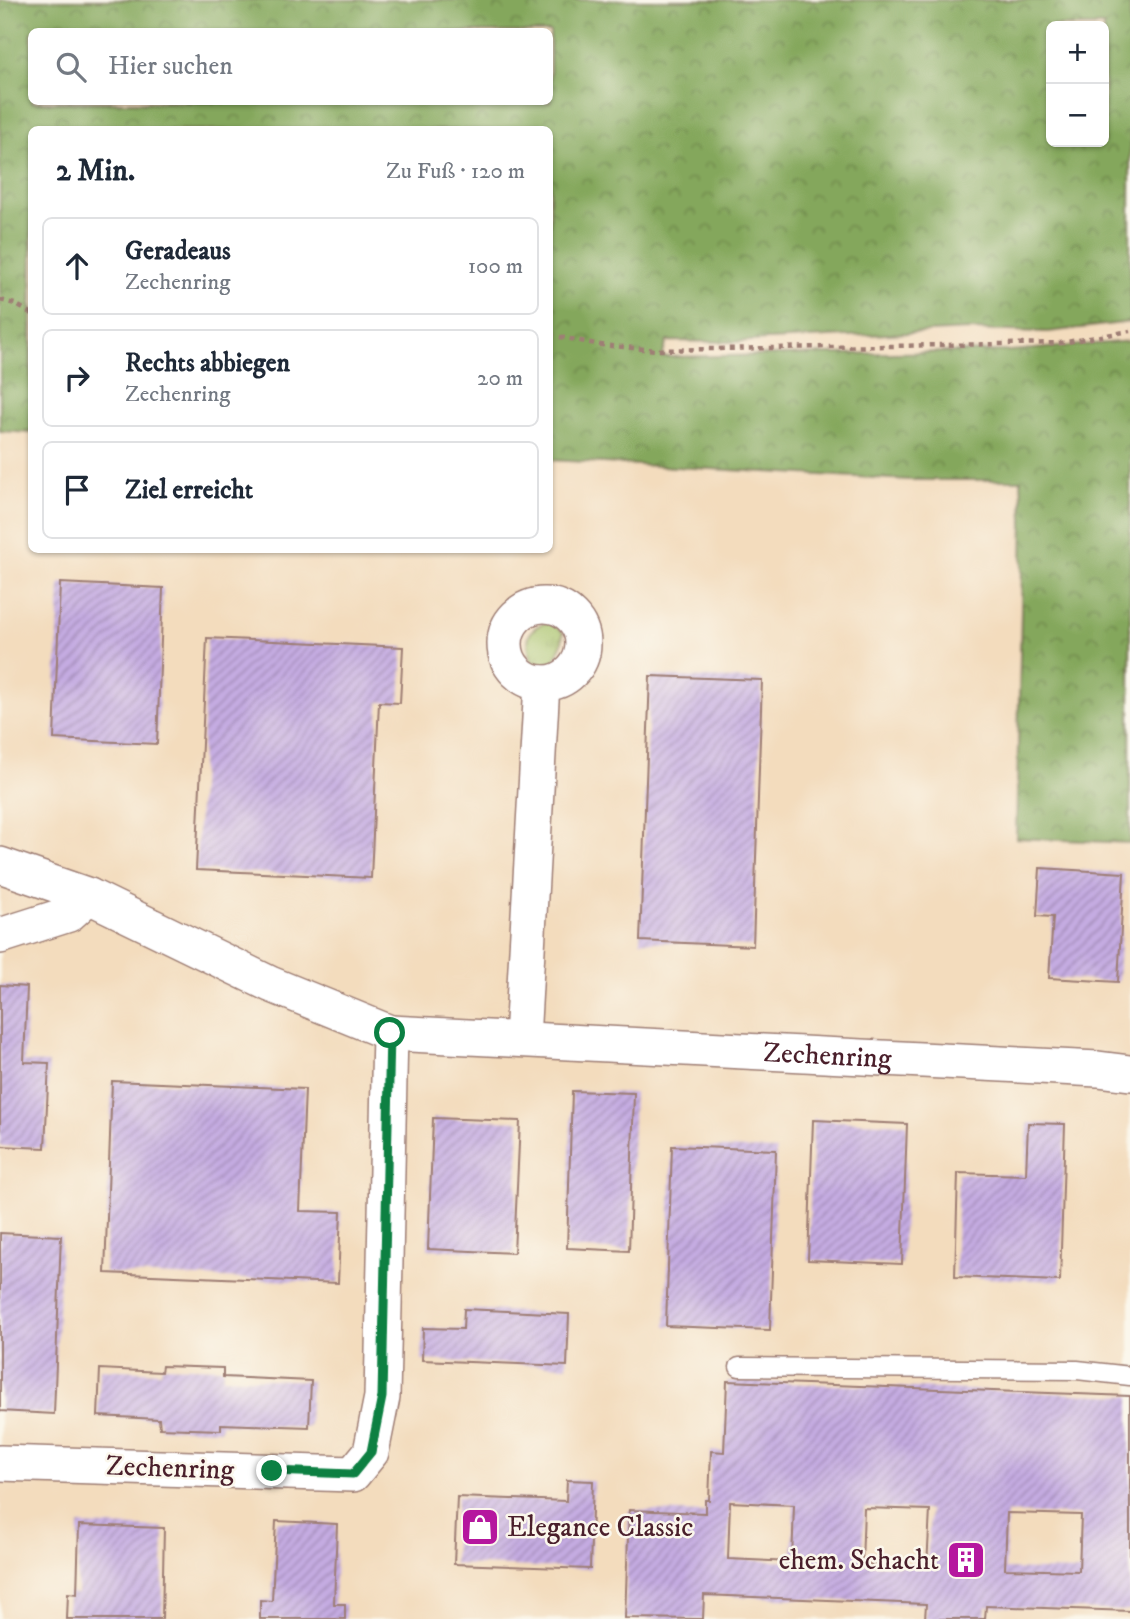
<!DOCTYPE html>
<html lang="de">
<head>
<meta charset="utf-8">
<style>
  :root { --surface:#fff; --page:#f2f2f3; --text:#1f2937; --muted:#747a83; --line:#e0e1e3 }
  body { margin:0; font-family:"IM FELL DW Pica",serif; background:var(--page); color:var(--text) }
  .controls { position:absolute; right:21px; top:21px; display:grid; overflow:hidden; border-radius:10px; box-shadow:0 2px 5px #0004 }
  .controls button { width:63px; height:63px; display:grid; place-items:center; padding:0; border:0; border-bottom:2px solid var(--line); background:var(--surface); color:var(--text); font:35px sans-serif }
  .stop { position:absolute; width:21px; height:21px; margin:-16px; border:5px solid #0b8043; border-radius:50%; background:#fff }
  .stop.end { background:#0b8043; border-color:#fff; box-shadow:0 2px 7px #0008 }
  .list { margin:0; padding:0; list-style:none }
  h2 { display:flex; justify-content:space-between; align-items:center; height:91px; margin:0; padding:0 28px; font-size:30px }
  h2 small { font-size:23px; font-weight:400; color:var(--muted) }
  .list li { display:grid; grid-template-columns:46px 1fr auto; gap:21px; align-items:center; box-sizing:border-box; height:98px; margin:0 14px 14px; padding:0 14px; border:2px solid var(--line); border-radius:10px }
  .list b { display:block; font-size:26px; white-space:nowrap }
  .list p { margin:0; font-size:23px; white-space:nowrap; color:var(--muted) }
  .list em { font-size:23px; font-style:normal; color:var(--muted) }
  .icon { flex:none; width:38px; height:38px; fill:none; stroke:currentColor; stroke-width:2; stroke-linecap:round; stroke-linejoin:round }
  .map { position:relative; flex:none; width:1130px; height:1619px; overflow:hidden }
  .search { position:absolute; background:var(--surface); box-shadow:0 2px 5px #0004; left:28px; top:28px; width:525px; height:77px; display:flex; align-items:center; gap:18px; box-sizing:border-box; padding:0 24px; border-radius:10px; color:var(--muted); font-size:26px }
  .panel { position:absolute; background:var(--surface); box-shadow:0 2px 5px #0004; left:28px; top:126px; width:525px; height:427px; border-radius:10px }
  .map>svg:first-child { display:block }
  .grass { fill:url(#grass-tufts); stroke:#787049; stroke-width:2 }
  .forest { fill:url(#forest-crowns); stroke:#676344; stroke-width:2; fill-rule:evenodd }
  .building { fill:url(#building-hatch); fill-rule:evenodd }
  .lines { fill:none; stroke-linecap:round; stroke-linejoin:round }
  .lane-casing { stroke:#9e7e74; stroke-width:21 }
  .street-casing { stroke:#9e7e74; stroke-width:38 }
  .path { stroke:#9e7e74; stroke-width:4.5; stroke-dasharray:5 5; stroke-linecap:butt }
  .lane { stroke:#fff; stroke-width:18 }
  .street { stroke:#fff; stroke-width:35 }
  .route { stroke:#0b8043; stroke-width:9 }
  .labels { text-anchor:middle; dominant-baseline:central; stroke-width:5; stroke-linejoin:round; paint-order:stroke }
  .street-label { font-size:28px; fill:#4a1f2b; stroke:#fbf7ec }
  .poi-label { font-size:28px; fill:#4a1f2b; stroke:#fbf7ec; text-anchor:start }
</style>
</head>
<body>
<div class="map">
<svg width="1130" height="1619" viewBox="0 0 1130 1619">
  <defs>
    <pattern id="grass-tufts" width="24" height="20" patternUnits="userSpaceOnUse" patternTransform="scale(1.75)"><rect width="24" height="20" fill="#a6c167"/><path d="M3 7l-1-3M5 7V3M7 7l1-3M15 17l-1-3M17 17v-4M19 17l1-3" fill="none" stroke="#90a55a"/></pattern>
    <pattern id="forest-crowns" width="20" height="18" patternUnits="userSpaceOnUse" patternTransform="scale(1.75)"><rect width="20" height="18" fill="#84a75c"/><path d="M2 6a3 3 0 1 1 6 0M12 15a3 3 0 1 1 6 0" fill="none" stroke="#6e874c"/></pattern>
    <pattern id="building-hatch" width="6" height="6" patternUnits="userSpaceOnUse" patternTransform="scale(1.75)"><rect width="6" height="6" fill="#c5ace2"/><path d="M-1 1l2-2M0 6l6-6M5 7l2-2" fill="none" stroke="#a28bb7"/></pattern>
  </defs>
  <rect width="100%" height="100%" fill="#fbf7ec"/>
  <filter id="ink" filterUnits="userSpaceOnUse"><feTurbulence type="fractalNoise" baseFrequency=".0143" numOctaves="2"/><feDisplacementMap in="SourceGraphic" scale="14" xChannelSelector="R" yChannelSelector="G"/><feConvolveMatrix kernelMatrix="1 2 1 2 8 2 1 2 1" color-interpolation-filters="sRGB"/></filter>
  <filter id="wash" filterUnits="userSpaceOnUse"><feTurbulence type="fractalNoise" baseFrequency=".00686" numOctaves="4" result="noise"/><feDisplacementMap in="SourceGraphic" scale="28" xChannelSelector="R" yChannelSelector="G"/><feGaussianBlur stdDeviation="1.57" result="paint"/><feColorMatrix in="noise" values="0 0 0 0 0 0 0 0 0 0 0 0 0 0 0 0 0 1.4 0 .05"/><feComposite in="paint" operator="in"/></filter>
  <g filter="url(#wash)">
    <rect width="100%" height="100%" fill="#f3dcbd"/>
    <path class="grass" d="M 545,623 L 551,623 L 563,632 L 562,643 L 547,677 L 536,674 C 530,654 518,631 545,623 Z"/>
    <path class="forest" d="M 0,0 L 1130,0 L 1130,322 L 1048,332 L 969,330 L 729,342 L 667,341 L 662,357 L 1010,351 L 1130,341 L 1130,843 L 1016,838 L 1023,519 L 1021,480 L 910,480 L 550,460 L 550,130 L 32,130 L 31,433 L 0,431 ZM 1051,26 L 1104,26 L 1104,142 L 1051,142 ZM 32,32 L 550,32 L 550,102 L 32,102 Z"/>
    <g id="blocks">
      <path class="building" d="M 60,583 L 163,588 L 157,744 L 54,739 Z
        M 207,638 L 403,647 L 400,703 L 379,702 L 371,878 L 196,870 Z
        M 650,676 L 762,680 L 753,946 L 640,941 Z
        M 1040,868 L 1124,873 L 1118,982 L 1049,978 L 1053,917 L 1037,916 Z
        M 0,985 L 27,987 L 24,1062 L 49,1063 L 45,1148 L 0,1146 Z
        M 112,1081 L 305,1089 L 300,1211 L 341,1212 L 338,1283 L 105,1273 Z
        M 572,1091 L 634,1093 L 629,1251 L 567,1248 Z
        M 433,1118 L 520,1121 L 514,1253 L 428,1249 Z
        M 813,1120 L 907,1124 L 902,1264 L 808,1260 Z
        M 1028,1123 L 1065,1124 L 1060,1281 L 955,1277 L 958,1173 L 1026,1175 Z
        M 672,1146 L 776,1150 L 770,1330 L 666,1326 Z
        M 0,1233 L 61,1236 L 54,1414 L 0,1411 Z
        M 464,1309 L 569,1314 L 567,1366 L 422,1360 L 423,1328 L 463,1329 Z
        M 162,1366 L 223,1368 L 223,1377 L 311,1381 L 309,1427 L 221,1424 L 221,1430 L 160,1428 L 159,1419 L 98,1416 L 100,1369 L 161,1372 Z
        M 727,1381 L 1130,1396 L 1130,1611 L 986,1606 L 985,1619 L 925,1619 L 926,1604 L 704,1595 L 703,1619 L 625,1618 L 629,1510 L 705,1513 L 705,1500 L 709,1500 L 711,1451 L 724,1452 ZM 730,1502 L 794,1505 L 792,1562 L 728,1559 ZM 864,1508 L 930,1510 L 927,1567 L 862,1564 ZM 1007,1513 L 1081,1515 L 1079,1571 L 1005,1569 Z
        M 567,1480 L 593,1481 L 590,1569 L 454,1564 L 457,1497 L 566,1501 Z
        M 276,1521 L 337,1524 L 334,1604 L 345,1604 L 345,1619 L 260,1619 L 260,1600 L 272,1601 Z
        M 79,1525 L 164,1528 L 162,1619 L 67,1619 L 68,1593 L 77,1594 Z"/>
    </g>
  </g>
  <g filter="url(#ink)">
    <use href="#blocks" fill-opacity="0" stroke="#9e7e74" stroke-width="2"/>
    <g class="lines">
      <defs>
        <path id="lane" d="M 739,1367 L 1077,1370 L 1130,1376"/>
        <g id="street">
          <circle cx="544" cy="644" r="39"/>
          <path d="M 0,865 L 89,896 L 270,984 L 390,1033 L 382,1397 L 371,1452 L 353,1474 L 0,1463"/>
          <path d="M 0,936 L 69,914 L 89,896"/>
          <path id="s1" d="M 390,1033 L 1098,1069 L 1130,1073"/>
          <path d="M 522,1039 L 542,683"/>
        </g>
      </defs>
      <use href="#lane" class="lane-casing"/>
      <use href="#street" class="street-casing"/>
      <path class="path" d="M 0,300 L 15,304 L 32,314
        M 550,335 L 601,345 L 656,350 L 1061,343 L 1130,331"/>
      <use href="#lane" class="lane"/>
      <use href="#street" class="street"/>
    </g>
  </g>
  <g class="lines" filter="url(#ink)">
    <path class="route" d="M 272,1471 L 353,1474 L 371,1452 L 382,1397 L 390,1033"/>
  </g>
  <defs>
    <symbol id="shop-square" viewBox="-11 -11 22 22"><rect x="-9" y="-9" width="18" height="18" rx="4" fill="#b5179e" stroke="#fbf7ec"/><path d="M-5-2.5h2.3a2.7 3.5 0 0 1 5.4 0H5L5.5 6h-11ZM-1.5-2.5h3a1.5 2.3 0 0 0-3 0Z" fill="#fff"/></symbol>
    <symbol id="building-square" viewBox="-11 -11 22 22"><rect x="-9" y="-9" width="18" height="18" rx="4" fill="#b5179e" stroke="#fbf7ec"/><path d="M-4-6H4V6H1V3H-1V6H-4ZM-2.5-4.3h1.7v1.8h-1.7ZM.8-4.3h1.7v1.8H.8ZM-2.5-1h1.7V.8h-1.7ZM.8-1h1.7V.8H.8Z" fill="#fff"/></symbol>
  </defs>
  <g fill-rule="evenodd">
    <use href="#shop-square" x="458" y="1505" width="44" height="44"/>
    <use href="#building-square" x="944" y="1538" width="44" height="44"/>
  </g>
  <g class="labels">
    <g class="street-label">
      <text stroke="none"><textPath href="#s1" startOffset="438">Zechenring</textPath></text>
      <text transform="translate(170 1468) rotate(2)">Zechenring</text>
    </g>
    <g class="poi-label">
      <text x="507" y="1527">Elegance Classic</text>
      <text x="939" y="1560" text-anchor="end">ehem. Schacht</text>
    </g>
  </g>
</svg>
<div class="controls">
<button>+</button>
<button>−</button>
</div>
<div class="stop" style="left:390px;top:1033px"></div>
<div class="stop end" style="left:272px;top:1471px"></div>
<div class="search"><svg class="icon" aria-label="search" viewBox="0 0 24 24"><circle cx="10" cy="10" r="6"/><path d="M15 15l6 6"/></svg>Hier suchen</div>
<section class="panel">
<h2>2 Min.<small>Zu Fuß · 120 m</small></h2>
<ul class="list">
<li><svg class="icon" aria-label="ahead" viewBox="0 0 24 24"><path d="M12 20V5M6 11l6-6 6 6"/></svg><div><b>Geradeaus</b><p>Zechenring</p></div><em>100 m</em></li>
<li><svg class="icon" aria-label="right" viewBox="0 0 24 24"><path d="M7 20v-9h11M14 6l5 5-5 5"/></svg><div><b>Rechts abbiegen</b><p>Zechenring</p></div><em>20 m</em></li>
<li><svg class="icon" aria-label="arrive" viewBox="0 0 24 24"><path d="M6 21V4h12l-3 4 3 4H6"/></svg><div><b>Ziel erreicht</b></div></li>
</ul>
</section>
</div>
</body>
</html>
